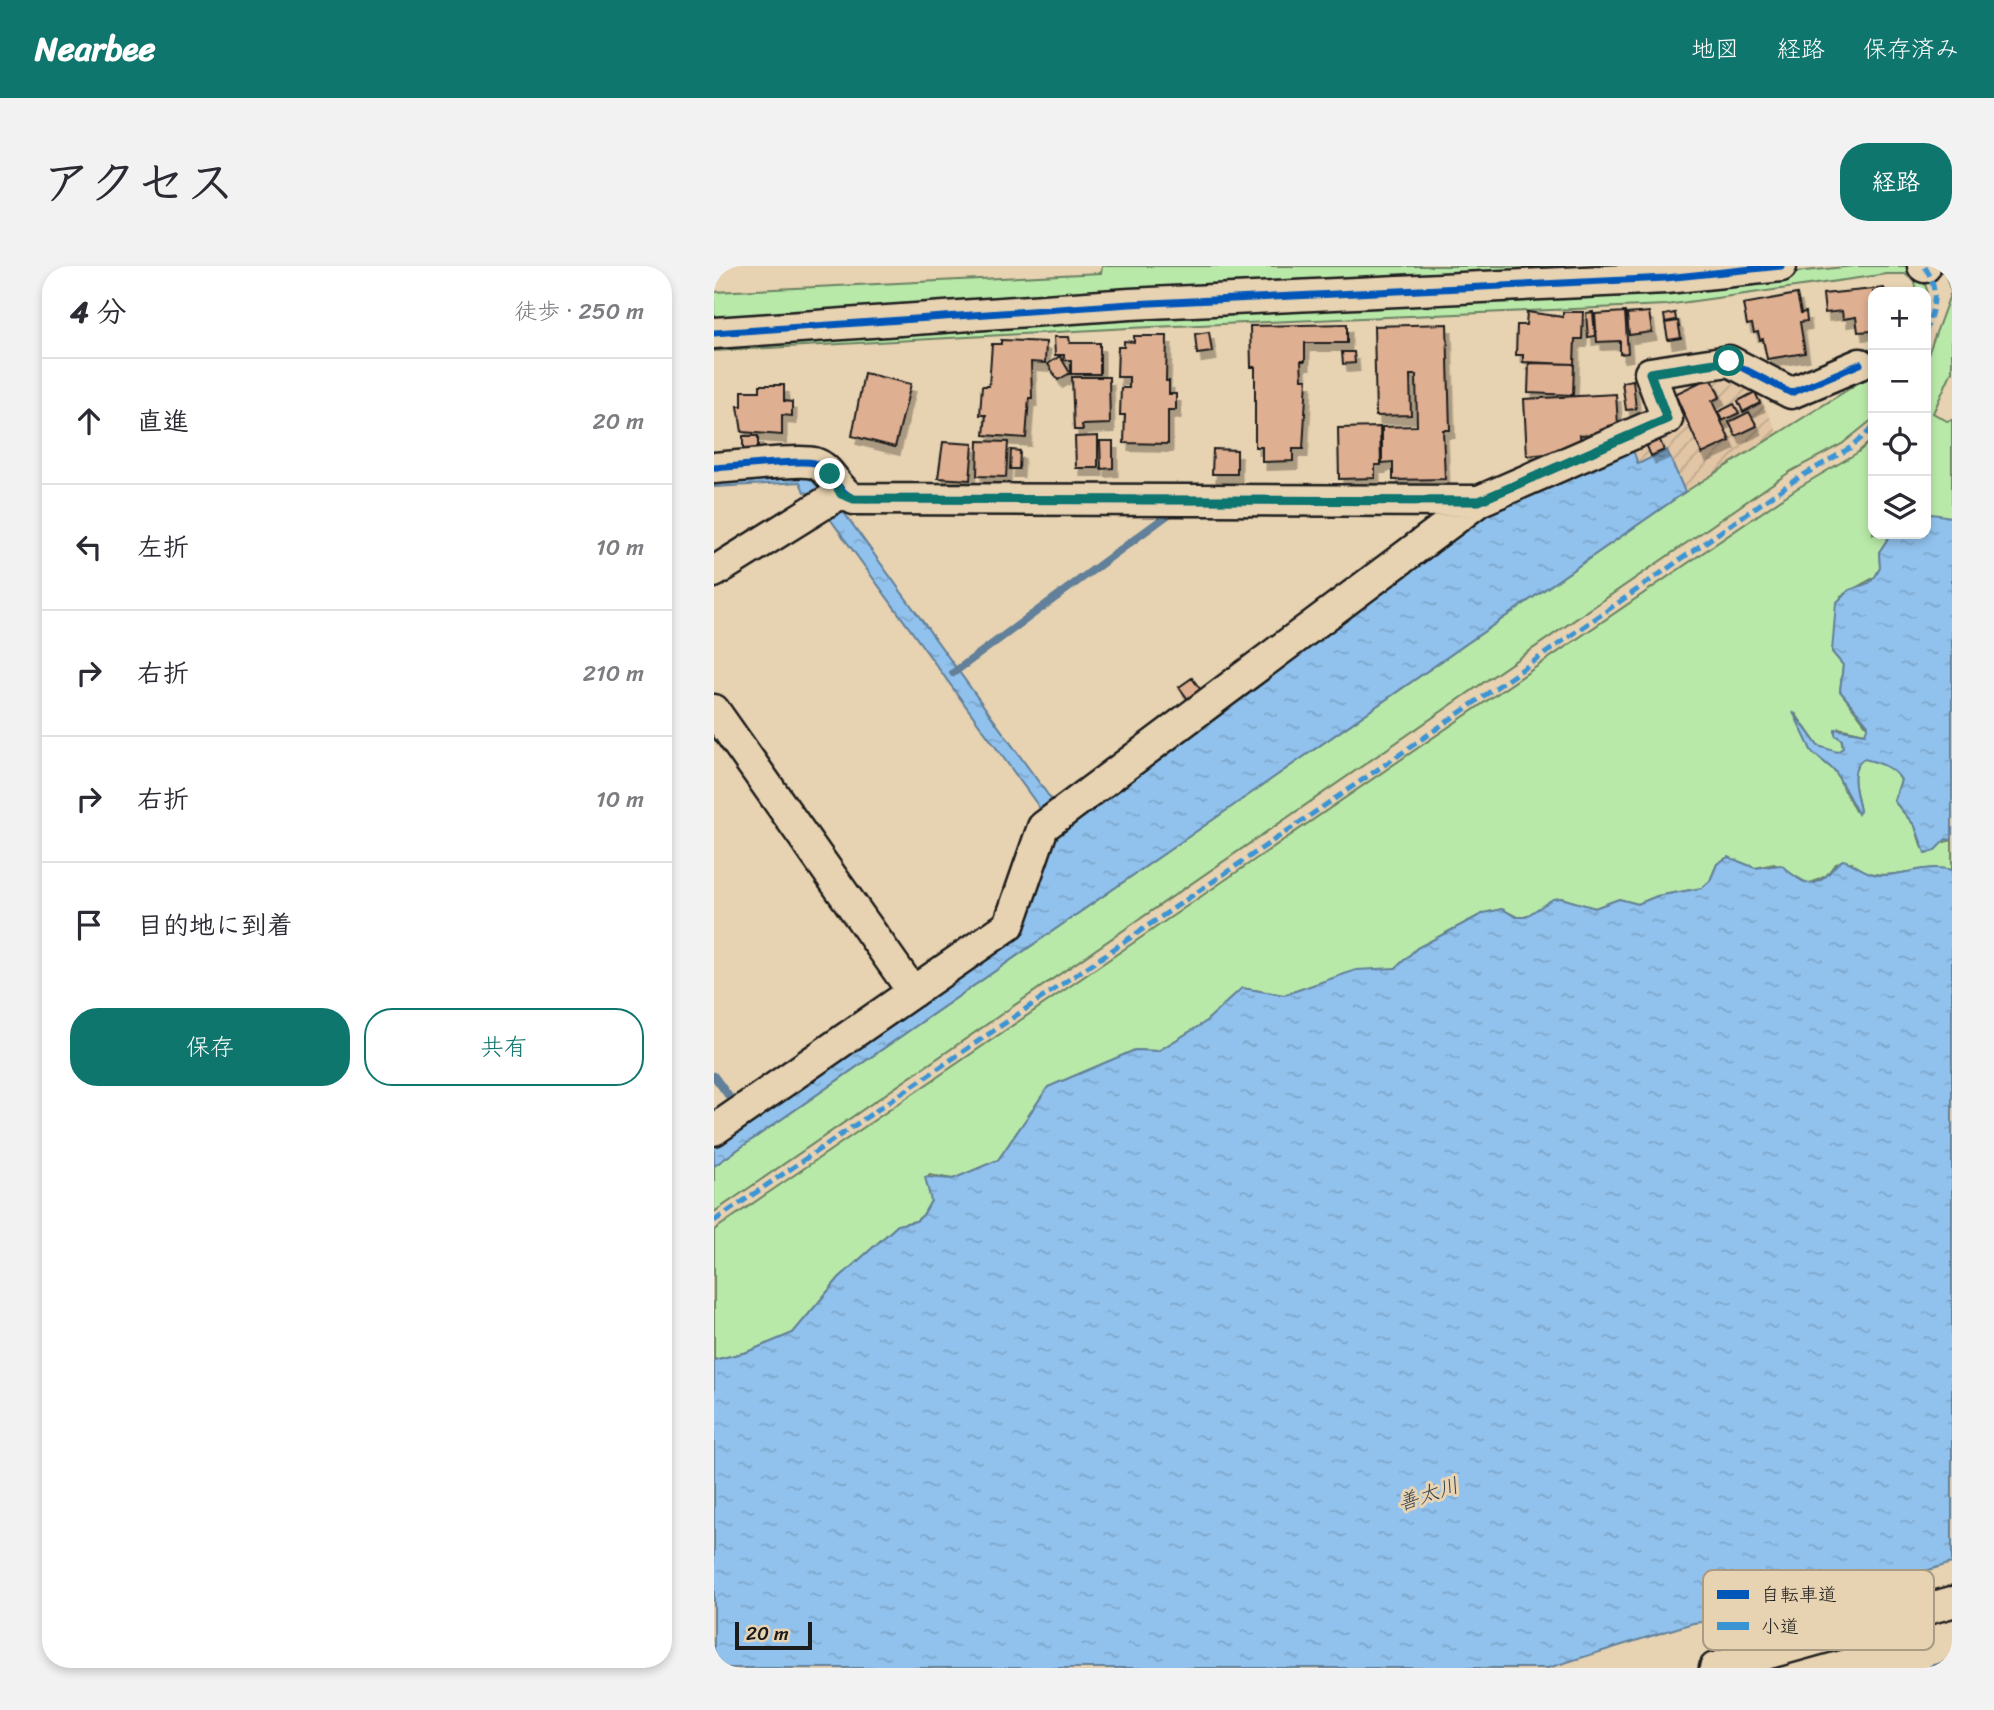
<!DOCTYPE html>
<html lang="ja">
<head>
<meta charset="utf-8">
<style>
  :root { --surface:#fff; --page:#f2f2f3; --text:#2b2b33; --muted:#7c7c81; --line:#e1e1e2; --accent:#0f766e }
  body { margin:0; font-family:Sriracha,"Klee One",sans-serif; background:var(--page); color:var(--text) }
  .controls { position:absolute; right:21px; top:21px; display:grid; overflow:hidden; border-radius:14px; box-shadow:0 4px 10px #0003 }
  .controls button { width:63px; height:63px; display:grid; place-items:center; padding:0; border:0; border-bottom:2px solid var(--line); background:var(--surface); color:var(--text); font:35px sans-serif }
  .scale { position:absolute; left:21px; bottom:18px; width:77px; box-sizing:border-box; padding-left:7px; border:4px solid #1c1c1c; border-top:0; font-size:19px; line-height:24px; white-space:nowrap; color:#1c1c1c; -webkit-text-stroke:5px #e7d2b1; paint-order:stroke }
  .stop { position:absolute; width:21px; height:21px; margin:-16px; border:5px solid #0f766e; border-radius:50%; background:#fff }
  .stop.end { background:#0f766e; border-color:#fff; box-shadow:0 2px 7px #0008 }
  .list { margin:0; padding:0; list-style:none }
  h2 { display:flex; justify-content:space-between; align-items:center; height:91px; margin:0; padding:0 28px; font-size:30px }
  h2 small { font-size:23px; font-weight:400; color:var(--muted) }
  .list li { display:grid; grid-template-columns:46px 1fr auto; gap:21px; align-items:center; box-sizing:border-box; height:126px; padding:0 28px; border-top:2px solid var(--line) }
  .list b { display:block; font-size:26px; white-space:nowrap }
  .list em { font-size:23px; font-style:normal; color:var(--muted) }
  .actions { display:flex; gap:14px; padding:21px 28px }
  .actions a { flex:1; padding:16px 0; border:2px solid var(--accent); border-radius:28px; text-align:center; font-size:24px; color:var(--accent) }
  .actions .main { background:var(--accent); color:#fff }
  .icon { flex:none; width:38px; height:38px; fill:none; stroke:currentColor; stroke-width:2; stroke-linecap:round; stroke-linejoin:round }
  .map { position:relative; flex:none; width:1238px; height:1402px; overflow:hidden; border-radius:28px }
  header { display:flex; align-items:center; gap:42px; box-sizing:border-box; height:98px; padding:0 35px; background:var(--accent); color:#fff }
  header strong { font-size:33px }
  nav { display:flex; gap:38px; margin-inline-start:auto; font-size:24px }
  .intro { display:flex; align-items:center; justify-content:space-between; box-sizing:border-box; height:168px; padding:0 42px }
  h1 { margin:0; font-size:49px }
  .button { padding:18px 32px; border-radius:28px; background:var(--accent); color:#fff; font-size:24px; font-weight:700 }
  main { display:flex; gap:42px; padding:0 42px }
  aside { flex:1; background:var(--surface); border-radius:28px; box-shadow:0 4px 10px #0003 }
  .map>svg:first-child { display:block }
  .industrial { fill:url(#industrial-furrows) }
  .grass { fill:#b9e9a9; stroke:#6a8262; stroke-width:2 }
  .water { fill:url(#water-ripples); stroke:#628099; stroke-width:2 }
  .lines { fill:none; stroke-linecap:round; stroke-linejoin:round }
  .stream { stroke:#628099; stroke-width:8 }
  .building { fill:#dfaf91; stroke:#1c1c1c; stroke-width:2; filter:url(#shadow) }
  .street-casing { stroke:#1c1c1c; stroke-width:35 }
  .street { stroke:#e7d2b1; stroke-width:30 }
  .quiet { stroke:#3a94d4; stroke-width:5; stroke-dasharray:10 5; stroke-linecap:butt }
  .cycleway-casing { stroke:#e7d2b1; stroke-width:11 }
  .cycleway { stroke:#0057b8; stroke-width:7 }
  .route { stroke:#0f766e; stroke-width:9 }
  .labels { text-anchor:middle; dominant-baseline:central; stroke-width:6; stroke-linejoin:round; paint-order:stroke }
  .water-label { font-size:21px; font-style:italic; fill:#394650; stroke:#e7d2b1 }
  .key { fill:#e7d2b1; stroke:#aa9b84; stroke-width:2 }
  .key-label { font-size:19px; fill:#1c1c1c }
</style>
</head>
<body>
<header>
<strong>Nearbee</strong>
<nav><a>地図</a><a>経路</a><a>保存済み</a></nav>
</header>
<div class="intro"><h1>アクセス</h1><a class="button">経路</a></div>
<main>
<aside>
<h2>4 分<small>徒歩 · 250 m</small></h2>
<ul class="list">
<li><svg class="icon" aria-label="ahead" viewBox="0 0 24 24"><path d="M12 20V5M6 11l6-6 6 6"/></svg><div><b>直進</b></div><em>20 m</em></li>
<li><svg class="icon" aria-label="left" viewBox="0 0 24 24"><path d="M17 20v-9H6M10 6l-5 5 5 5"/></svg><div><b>左折</b></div><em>10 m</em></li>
<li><svg class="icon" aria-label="right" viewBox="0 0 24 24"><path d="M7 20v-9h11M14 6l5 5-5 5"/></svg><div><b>右折</b></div><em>210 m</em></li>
<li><svg class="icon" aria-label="right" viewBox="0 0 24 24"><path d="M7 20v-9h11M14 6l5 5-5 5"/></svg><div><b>右折</b></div><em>10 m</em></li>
<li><svg class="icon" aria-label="arrive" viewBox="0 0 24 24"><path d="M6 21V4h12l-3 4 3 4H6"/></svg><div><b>目的地に到着</b></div></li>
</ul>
<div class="actions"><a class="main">保存</a><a>共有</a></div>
</aside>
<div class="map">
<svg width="1238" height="1402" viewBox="0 0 1238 1402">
  <defs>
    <pattern id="industrial-furrows" width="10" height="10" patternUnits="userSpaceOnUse" patternTransform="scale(1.75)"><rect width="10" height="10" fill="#e1c5a4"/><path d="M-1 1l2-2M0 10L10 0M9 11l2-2" fill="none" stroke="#c0a98d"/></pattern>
    <pattern id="water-ripples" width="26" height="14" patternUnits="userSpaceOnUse" patternTransform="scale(1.75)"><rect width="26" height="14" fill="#91c2ed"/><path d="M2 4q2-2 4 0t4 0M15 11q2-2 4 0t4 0" fill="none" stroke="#7ca6cb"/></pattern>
    <filter id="shadow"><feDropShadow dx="4.5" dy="8" stdDeviation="0" flood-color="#0004"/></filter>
  </defs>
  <rect width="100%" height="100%" fill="#e7d2b1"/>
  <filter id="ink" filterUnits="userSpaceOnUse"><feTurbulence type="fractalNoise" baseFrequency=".0143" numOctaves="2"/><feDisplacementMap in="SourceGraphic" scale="14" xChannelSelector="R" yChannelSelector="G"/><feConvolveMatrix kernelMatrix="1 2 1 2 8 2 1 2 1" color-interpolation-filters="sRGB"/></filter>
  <g filter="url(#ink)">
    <path class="industrial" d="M 994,109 L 1044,126 L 1065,170 L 971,226 L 953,184 L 924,198 L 919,184 L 968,158 L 955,128 Z"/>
    <path class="grass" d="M 388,0 L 980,0 L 0,59 L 0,26 L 387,7 Z
      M 1141,0 L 1196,0 L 1207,6 L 1213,24 L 1212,33 L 1212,26 L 1203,26 L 1201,16 L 1191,8 L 1173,8 L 952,39 L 415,62 L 0,85 L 0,74 L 951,19 Z
      M 1223,0 L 1238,0 L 1238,105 L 1219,147 L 1233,155 L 1238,154 L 1238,251 L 1212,250 L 1212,94 L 1237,26 L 1231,7 Z
      M 1159,84 L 1159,153 L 1128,178 L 1077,205 L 0,946 L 0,900 L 971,226 L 1138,121 Z
      M 1159,173 L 1159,268 L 1177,268 L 1165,286 L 1166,302 L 1161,311 L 1127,330 L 1118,386 L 1129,399 L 1126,425 L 1155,463 L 1151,468 L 1125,462 L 1129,482 L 1124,487 L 1104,480 L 1081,447 L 1098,486 L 1121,505 L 1141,545 L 1146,545 C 1143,527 1133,504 1150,492 C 1164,496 1180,501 1187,514 L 1180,535 L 1201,560 L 1208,582 L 1238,574 L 1238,604 C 1206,596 1162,624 1137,596 L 1121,598 L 1112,610 L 1095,618 L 1060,598 L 1041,602 L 1014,591 L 1003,598 L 996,615 L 988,622 L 943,630 L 924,638 L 905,633 L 881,642 L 847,632 L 811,651 L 803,651 L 788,643 L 770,647 L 703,682 L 682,702 L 623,711 L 570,729 L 528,722 L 490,757 L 444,785 L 421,784 L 334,821 L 284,894 L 239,913 L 215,909 L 217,935 L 209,949 L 202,955 L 184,959 L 125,1012 L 79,1067 L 33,1086 L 0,1094 L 0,964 L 1082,223 L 1143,187 Z"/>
    <path class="water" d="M 919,184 L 924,198 L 953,184 L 971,226 L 0,900 L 0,877 L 308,668 L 344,567 L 98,228 L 90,226 L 86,216 L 0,221 L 0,213 L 98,208 L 110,219 L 355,558 L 778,242 Z
      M 1218,248 L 1238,251 L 1238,574 L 1232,573 L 1220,585 L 1211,587 L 1201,560 L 1180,535 L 1187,514 C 1180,501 1164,496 1150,493 C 1133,504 1143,527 1146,545 L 1144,548 L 1121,505 L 1098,486 L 1079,446 L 1104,480 L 1123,486 L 1129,482 L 1128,474 L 1121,469 L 1121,463 L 1151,468 L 1154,459 L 1126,425 L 1129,399 L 1118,386 L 1122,337 L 1135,324 L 1155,317 L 1161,311 L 1166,302 L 1165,286 L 1177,268 L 1212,268 L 1212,250 Z
      M 1014,591 L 1041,602 L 1067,599 C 1081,610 1095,627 1112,610 C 1119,604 1121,598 1129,594 C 1142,597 1149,608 1165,609 C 1191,610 1212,597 1238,604 L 1238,1297 L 1066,1348 L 979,1357 L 834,1402 L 0,1402 L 0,1094 L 33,1086 L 79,1067 L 125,1012 L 184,959 L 202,955 L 209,949 L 217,935 L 211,911 L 239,913 L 284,894 L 334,821 L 421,784 L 444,785 L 490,757 L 528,722 L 570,729 L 642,704 L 682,702 L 703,682 L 770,647 L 788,643 L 802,651 L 811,651 L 839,633 L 847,632 L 881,642 L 905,633 L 924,638 L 943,630 L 988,622 L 996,615 L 1003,598 Z"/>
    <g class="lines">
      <path class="stream" d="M 239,407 L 455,248
        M 0,810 L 19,836
        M 1219,1402 L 1238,1397"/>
    </g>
    <path class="building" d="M 1170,22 L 1171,26 L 1159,26 L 1159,65 L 1144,66 L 1142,51 L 1129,53 L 1128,45 L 1111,47 L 1109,28 Z
      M 1083,28 L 1087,47 L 1092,46 L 1093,55 L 1086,56 L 1091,87 L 1053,93 L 1049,73 L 1046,74 L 1044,66 L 1040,67 L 1038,58 L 1033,59 L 1029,38 Z
      M 813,46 L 849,51 L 849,46 L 869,46 L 868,73 L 861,73 L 860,98 L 809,96 L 809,89 L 802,89 L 803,59 L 812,59 Z
      M 879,46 L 881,70 L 874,71 L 872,47 Z
      M 911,46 L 914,87 L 906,88 L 906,75 L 883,76 L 881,48 Z
      M 935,46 L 938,66 L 915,69 L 913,48 Z
      M 961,47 L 962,54 L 951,56 L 950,49 Z
      M 964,55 L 967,72 L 954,74 L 951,57 Z
      M 633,58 L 633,77 L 591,77 L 591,95 L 587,95 L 588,113 L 593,113 L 589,183 L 579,183 L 579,195 L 548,196 L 548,181 L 541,181 L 541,101 L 537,101 L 536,60 Z
      M 733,58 L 736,164 L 729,164 L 731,213 L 679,214 L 679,196 L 668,197 L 668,161 L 703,160 L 702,109 L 696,109 L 697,149 L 662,150 L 660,60 Z
      M 495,66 L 498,86 L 483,88 L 481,68 Z
      M 420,70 L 453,70 L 452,115 L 455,115 L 455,128 L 462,128 L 462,144 L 454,144 L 454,178 L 410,177 L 411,149 L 406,149 L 407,122 L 415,122 L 415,111 L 403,111 L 404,81 L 410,81 L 410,75 L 420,76 Z
      M 340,71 L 355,71 L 356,77 L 386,77 L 386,108 L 357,108 L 357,94 L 350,94 L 350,89 L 341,89 Z
      M 287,74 L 332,76 L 331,97 L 317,96 L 318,132 L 315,132 L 312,172 L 270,169 L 272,149 L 266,149 L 268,120 L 275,120 L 278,78 L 287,78 Z
      M 628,86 L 640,86 L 641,97 L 629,98 Z
      M 346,90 L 356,107 L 344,114 L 334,98 Z
      M 815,97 L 860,98 L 859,129 L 814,127 Z
      M 150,107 L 197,118 L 181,181 L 138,170 Z
      M 358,111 L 395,111 L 396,158 L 368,159 L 369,164 L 360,164 Z
      M 997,111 L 1006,131 L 998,135 L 1016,175 L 988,188 L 961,128 Z
      M 919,114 L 922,143 L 912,144 L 908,116 Z
      M 46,119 L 70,119 L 70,135 L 78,136 L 78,150 L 68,149 L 68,169 L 28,166 L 24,140 L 28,140 L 28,125 L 46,125 Z
      M 1041,126 L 1046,137 L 1029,146 L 1024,135 Z
      M 902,128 L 904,159 L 894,160 L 895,167 L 866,169 L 867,179 L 849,186 L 813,190 L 810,133 Z
      M 1020,138 L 1025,147 L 1008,155 L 1004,146 Z
      M 1035,146 L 1043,160 L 1022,170 L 1015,156 Z
      M 666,161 L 667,199 L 661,199 L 661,212 L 625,213 L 624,162 Z
      M 29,170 L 44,170 L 44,188 L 29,188 Z
      M 384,170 L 384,202 L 362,202 L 361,171 Z
      M 945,172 L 950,184 L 937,190 L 932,178 Z
      M 264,175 L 294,176 L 292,211 L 263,210 Z
      M 386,175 L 399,175 L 399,202 L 387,203 Z
      M 229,176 L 259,178 L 256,214 L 224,212 Z
      M 499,183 L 523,184 L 523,208 L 498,208 Z
      M 297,184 L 306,185 L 305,203 L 296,203 Z
      M 478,412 L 489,427 L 476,436 L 465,421 Z"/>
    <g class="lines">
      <defs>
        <path id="street" d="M 1209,0 L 1211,1
          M 0,67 L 416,38 L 952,12 L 1067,0
          M 0,202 C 19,201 86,193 100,197 C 118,202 122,225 140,233 L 765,235 L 953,153 L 936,107 L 1015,95 L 1077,127 L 1146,98
          M 0,306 L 127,227
          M 0,444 L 199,726
          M 0,864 L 295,659 L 329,561 L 765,235
          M 1001,1402 L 1238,1336"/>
      </defs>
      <use href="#street" class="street-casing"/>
      <use href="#street" class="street"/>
      <path class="quiet" d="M 1211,1 C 1226,25 1220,40 1212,65
        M 0,955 L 682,491 L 1081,214 L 1136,182 L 1159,162"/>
      <defs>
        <path id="cycleway" d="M 0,67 L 416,38 L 952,12 L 1067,0
          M 0,202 C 19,201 86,193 100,197 C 118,202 122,225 140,233 L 765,235 L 953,153 L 936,107 L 1015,95 L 1077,127 L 1146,98"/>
      </defs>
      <use href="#cycleway" class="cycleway-casing"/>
      <use href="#cycleway" class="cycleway"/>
    </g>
  </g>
  <g class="lines" filter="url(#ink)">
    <path class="route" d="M 116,208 L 127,228 L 140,233 L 765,235 L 953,153 L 936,107 L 1015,95"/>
  </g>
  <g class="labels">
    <g class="water-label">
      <text transform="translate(714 1228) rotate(-18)">善太川</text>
    </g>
  </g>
  <rect x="989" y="1304" width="231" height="80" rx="10" class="key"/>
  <rect x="1003" y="1324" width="32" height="9" fill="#0057b8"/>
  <rect x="1003" y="1356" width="32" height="8" fill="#3a94d4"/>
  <g class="key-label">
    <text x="1047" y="1335">自転車道</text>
    <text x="1047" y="1367">小道</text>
  </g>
</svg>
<div class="controls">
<button>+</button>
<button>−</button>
<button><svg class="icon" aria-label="locate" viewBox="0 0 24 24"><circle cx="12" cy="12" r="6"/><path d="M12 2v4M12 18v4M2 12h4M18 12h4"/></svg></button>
<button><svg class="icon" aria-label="layers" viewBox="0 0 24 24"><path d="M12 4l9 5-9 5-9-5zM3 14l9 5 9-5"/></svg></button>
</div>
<div class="scale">20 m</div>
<div class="stop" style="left:1015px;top:95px"></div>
<div class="stop end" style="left:116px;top:208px"></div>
</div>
</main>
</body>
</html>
